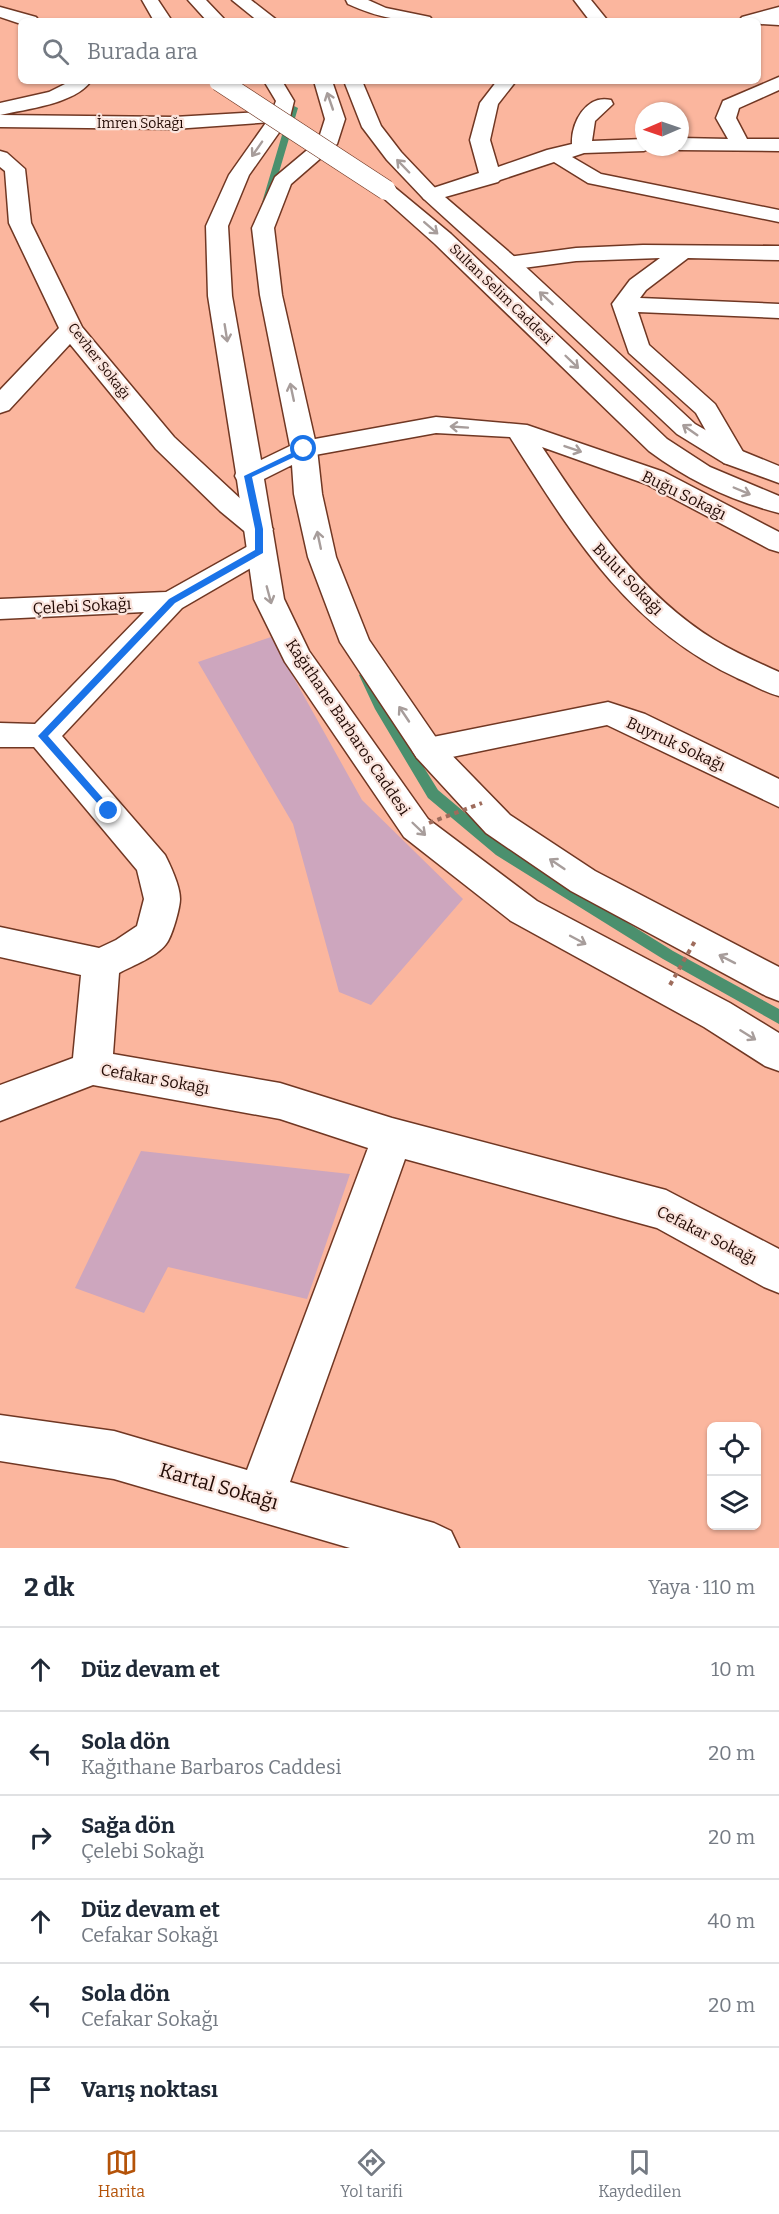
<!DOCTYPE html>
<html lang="tr">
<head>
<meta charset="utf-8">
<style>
  :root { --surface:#fff; --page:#f2f2f3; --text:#1f2937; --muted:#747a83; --line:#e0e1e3; --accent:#b45309 }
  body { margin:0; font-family:Bitter,serif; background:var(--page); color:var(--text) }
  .controls { position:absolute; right:18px; bottom:18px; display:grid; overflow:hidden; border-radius:9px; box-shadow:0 2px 4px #0004 }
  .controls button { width:54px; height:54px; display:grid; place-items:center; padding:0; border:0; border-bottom:2px solid var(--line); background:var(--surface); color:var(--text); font:30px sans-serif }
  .compass { position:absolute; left:635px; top:102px; width:54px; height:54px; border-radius:50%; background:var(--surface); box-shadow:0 2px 4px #0004; rotate:268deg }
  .stop { position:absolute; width:18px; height:18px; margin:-14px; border:4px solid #1a73e8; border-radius:50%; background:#fff }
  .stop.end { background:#1a73e8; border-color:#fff; box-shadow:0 2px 6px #0008 }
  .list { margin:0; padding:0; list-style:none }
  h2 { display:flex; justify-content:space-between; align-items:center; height:78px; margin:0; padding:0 24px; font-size:26px }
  h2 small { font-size:20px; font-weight:400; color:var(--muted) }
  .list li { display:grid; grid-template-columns:39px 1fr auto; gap:18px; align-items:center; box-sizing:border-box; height:84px; padding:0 24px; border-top:2px solid var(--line) }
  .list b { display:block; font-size:22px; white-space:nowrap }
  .list p { margin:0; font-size:20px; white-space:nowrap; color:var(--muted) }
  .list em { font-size:20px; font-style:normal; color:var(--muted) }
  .icon { flex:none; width:33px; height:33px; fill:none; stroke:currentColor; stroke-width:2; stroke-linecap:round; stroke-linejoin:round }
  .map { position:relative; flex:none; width:779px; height:1548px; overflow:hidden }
  .search { position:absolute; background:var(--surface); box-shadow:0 2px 4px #0004; left:18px; right:18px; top:18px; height:66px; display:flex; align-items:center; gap:15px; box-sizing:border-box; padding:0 21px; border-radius:9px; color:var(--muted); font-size:22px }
  .sheet { height:582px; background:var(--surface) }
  nav { display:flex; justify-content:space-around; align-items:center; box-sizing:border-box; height:84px; border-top:2px solid var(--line); background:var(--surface); font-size:16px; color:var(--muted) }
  nav a { display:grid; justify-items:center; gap:3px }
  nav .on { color:var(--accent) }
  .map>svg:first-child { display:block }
  .green { fill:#cda6be }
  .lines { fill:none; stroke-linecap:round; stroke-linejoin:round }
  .stream { fill:#4b906e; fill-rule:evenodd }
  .street-casing { stroke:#703723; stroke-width:3 }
  .secondary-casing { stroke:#703723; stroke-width:3 }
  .street { fill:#fff; fill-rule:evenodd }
  .secondary { fill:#fff; fill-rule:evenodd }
  .secondary-bridge-casing { stroke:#703723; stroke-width:21; stroke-linecap:butt }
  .path-bridge { stroke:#9e6c5c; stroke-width:4; stroke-dasharray:4.5 4.5; stroke-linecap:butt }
  .secondary-bridge { stroke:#fff; stroke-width:20 }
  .oneway { stroke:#a79d9b }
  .route { fill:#1a73e8 }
  .labels { text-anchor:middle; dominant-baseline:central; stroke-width:4.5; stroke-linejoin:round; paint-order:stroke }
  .far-street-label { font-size:14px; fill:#220a04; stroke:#fae4dd }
  .street-label { font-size:16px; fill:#220a04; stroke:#fae4dd }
  .near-street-label { font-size:20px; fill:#220a04; stroke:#fae4dd }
</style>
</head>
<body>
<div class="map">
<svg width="779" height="1548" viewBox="0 0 779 1548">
  <rect width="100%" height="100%" fill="#fbb69e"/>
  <path class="green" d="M 271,637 L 362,800 L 463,899 L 371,1005 L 339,992 L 293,824 L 198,662 Z
    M 141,1151 L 350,1174 L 307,1299 L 168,1267 L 144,1313 L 75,1288 Z"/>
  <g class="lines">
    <path class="stream" d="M 294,106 L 298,108 L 269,206 L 262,208 L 261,206 L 290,108 Z
      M 365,671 L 369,672 L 387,708 L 438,790 L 506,847 L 673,951 L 779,1009 L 779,1024 L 663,959 L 496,855 L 428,798 L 375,709 L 359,675 Z"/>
    <defs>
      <path id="street" d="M 346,0 L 368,0 L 386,8 L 430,17 L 433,21 C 399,21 379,18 348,4 Z
        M 574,0 L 591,0 L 608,21 L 590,21 Z
        M 0,7 L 36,17 L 39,21 L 21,21 L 21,24 L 0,17 Z
        M 761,14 L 779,15 L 779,25 L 761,24 L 754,21 L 755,15 Z
        M 779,77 L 779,90 L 739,108 L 736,118 L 747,139 L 779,139 L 779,151 L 680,150 L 672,147 L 680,147 L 680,138 L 728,139 L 716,118 L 723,101 Z
        M 71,81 L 91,81 C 75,104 26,109 0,115 L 0,103 L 49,92 Z
        M 497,81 L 516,81 L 498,104 L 490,140 L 498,167 L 547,150 L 572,144 C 571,123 586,94 611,100 L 613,104 L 595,121 L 592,141 L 644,139 L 644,147 L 653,147 L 644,151 L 584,153 L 572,157 L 601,174 L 779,210 L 779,222 L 588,183 L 554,162 L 500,180 L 498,182 L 438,199 L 431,201 L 424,199 L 421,195 L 424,191 L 479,173 L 470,140 L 480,103 Z
        M 280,111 L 287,113 L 290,117 L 287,121 L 174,129 L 0,127 L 0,115 L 174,117 Z
        M 0,151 L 7,153 L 25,169 L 31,223 L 82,327 L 174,437 L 273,529 L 269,535 L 259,538 L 249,535 L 220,511 L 156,449 L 70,344 L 9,410 L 0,413 L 0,390 L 59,328 L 9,223 L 5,171 L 0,167 Z
        M 643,245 L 779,246 L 779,260 L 688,258 L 646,290 L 640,298 L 779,304 L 779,318 L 638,312 L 649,345 L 715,404 L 746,457 L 742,463 L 733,465 L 724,463 L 696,413 L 629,353 L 612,304 L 630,280 L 660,258 L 576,261 L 508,270 L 500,268 L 497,263 L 500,258 L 576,248 Z
        M 436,417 L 527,425 L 664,472 L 779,532 L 779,552 L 769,549 L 646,484 L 542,447 C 590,519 639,593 713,639 C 734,652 757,662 779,672 L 779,696 C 764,692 751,684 737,678 C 627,626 573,536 510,437 L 436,433 L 304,457 L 295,455 L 291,449 L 295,443 L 304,441 Z
        M 260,542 L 270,545 L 274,551 L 270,557 L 182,608 L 62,736 L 165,855 C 171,867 180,886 180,899 C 180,908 172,937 166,944 C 156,957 134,965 119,973 L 113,1054 L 280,1083 L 392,1118 L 666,1190 L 779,1249 L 779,1293 L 764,1287 L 657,1228 L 405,1159 L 290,1482 L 434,1523 L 451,1531 L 459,1548 L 350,1548 L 114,1479 L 0,1461 L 0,1415 L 114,1431 L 247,1470 L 368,1148 L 280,1119 L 93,1085 L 0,1121 L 0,1085 L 73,1058 L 81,975 L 0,957 L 0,927 L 99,948 L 116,940 L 137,926 L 144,899 L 137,870 L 34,747 L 0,747 L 0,723 L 35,724 L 144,612 L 0,619 L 0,599 L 166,592 L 250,545 Z
        M 608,702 L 645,714 L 779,779 L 779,807 L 607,725 L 428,762 L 417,758 L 412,750 L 417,742 L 428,738 Z"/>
      <path id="secondary" d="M 142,0 L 158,0 L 172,21 L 154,21 Z
        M 188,0 L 206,0 L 226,21 L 207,21 Z
        M 232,0 L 251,0 L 278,21 L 258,21 Z
        M 779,7 L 779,17 L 758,24 L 758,21 L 739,21 L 742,17 Z
        M 264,81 L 282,81 L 294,101 L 290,117 L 249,175 L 228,226 L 232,296 L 261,460 L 290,446 L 260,295 L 252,228 L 275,177 L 318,141 L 325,119 L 314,81 L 332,81 L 345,119 L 337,144 L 291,184 L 274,228 L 282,295 L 317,449 L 322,494 L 336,557 L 369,640 L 439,742 L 510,815 L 595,871 L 779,967 L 779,1001 L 766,996 L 571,891 L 486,833 L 417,758 L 340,642 L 308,557 L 294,494 L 292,465 L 264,479 L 284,599 L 309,651 L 428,819 L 537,901 L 730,1003 L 779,1033 L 779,1071 L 765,1066 L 704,1027 L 511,921 L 404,837 L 285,662 L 254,599 L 237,480 L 235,476 L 236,473 L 208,296 L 206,226 L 229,175 L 270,117 L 276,101 Z
        M 344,81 L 362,81 L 381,126 L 401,152 L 438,191 L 516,258 L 695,424 L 742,451 L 779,466 L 779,483 L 724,463 L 677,434 L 500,268 L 424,199 L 387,160 L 362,127 Z
        M 386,184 L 393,186 L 451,234 L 667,439 L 710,467 L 779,496 L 779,513 C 732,501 688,480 649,451 L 435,244 L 379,194 L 376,190 L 379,186 Z"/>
    </defs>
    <use href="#street" class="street-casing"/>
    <use href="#secondary" class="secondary-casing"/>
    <use href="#street" class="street"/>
    <use href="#secondary" class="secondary"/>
    <defs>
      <path id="secondary-bridge" d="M 219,81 L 386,190"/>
    </defs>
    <use href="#secondary-bridge" class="secondary-bridge-casing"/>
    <path class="path-bridge" d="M 429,823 L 482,803
      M 670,985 L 695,941"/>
    <use href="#secondary-bridge" class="secondary-bridge"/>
  </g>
  <defs><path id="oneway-shaft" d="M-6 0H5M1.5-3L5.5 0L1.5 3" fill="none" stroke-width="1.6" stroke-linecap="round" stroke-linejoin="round" transform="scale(1.5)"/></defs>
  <g class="oneway">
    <use href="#oneway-shaft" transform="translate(330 101) rotate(-109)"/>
    <use href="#oneway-shaft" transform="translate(257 149) rotate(125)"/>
    <use href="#oneway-shaft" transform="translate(403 166) rotate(-134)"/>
    <use href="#oneway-shaft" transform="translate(431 228) rotate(41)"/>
    <use href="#oneway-shaft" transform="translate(546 298) rotate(-137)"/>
    <use href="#oneway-shaft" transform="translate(226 333) rotate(81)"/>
    <use href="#oneway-shaft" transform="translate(572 362) rotate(44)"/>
    <use href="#oneway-shaft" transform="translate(292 392) rotate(-102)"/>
    <use href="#oneway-shaft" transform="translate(459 427) rotate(-176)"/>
    <use href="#oneway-shaft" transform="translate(690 430) rotate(-145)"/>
    <use href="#oneway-shaft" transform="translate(573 449) rotate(19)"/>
    <use href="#oneway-shaft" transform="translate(742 491) rotate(23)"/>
    <use href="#oneway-shaft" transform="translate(319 540) rotate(-102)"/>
    <use href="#oneway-shaft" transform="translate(269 595) rotate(75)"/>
    <use href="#oneway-shaft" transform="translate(404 714) rotate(-124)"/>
    <use href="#oneway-shaft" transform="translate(419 829) rotate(44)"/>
    <use href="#oneway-shaft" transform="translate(557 864) rotate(-146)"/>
    <use href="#oneway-shaft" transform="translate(578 940) rotate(28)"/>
    <use href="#oneway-shaft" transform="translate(727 959) rotate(-153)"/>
    <use href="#oneway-shaft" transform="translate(748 1035) rotate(32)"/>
  </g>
  <path class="route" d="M 304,447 L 308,449 L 307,451 L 252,477 L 263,529 L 263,553 L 175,603 L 48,736 L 114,811 L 113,813 L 106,813 L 38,736 L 169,599 L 255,550 L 255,529 L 244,476 Z"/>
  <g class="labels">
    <g class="far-street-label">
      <text x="140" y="123">İmren Sokağı</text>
      <text transform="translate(501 294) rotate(44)">Sultan Selim Caddesi</text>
      <text transform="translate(99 361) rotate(52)">Cevher Sokağı</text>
    </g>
    <g class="street-label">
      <text transform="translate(684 495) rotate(26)">Buğu Sokağı</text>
      <text transform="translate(628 579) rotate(46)">Bulut Sokağı</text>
      <text transform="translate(82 606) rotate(-3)">Çelebi Sokağı</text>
      <text transform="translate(348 727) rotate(56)">Kağıthane Barbaros Caddesi</text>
      <text transform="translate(676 744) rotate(25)">Buyruk Sokağı</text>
      <text transform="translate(155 1079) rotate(10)">Cefakar Sokağı</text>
      <text transform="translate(707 1235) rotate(27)">Cefakar Sokağı</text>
    </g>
    <g class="near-street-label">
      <text transform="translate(219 1486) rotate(16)">Kartal Sokağı</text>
    </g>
  </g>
</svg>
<div class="controls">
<button><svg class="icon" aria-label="locate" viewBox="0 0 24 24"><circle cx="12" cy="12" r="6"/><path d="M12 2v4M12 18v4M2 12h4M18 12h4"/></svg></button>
<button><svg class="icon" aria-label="layers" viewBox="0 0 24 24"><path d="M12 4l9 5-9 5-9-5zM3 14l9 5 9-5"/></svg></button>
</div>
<svg class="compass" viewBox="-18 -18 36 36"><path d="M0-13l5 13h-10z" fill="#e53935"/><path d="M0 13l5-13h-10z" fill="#747a83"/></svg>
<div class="stop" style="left:304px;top:449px"></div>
<div class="stop end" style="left:109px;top:811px"></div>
<div class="search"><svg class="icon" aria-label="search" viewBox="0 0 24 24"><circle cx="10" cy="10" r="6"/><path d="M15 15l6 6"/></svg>Burada ara</div>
</div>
<section class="sheet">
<h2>2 dk<small>Yaya · 110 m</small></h2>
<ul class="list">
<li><svg class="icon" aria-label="ahead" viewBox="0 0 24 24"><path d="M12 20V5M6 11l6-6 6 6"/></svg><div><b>Düz devam et</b></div><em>10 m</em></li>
<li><svg class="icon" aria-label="left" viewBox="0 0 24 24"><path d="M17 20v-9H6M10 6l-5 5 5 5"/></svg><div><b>Sola dön</b><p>Kağıthane Barbaros Caddesi</p></div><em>20 m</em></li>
<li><svg class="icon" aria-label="right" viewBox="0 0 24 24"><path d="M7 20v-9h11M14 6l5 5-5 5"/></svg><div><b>Sağa dön</b><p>Çelebi Sokağı</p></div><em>20 m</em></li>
<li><svg class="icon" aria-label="ahead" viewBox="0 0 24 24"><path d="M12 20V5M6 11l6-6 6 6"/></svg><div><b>Düz devam et</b><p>Cefakar Sokağı</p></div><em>40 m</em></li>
<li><svg class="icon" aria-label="left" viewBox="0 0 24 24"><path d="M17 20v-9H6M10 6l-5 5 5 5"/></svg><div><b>Sola dön</b><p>Cefakar Sokağı</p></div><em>20 m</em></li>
<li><svg class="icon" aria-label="arrive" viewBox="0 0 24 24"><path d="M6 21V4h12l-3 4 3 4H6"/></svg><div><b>Varış noktası</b></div></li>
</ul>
</section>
<nav>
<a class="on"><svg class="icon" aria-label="map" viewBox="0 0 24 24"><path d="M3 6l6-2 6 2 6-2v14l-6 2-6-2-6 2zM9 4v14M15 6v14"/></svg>Harita</a>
<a><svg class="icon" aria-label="directions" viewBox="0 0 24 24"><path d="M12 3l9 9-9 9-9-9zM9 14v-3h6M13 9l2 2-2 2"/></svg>Yol tarifi</a>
<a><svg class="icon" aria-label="saved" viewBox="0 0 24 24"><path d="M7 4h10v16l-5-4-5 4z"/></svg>Kaydedilen</a>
</nav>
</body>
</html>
